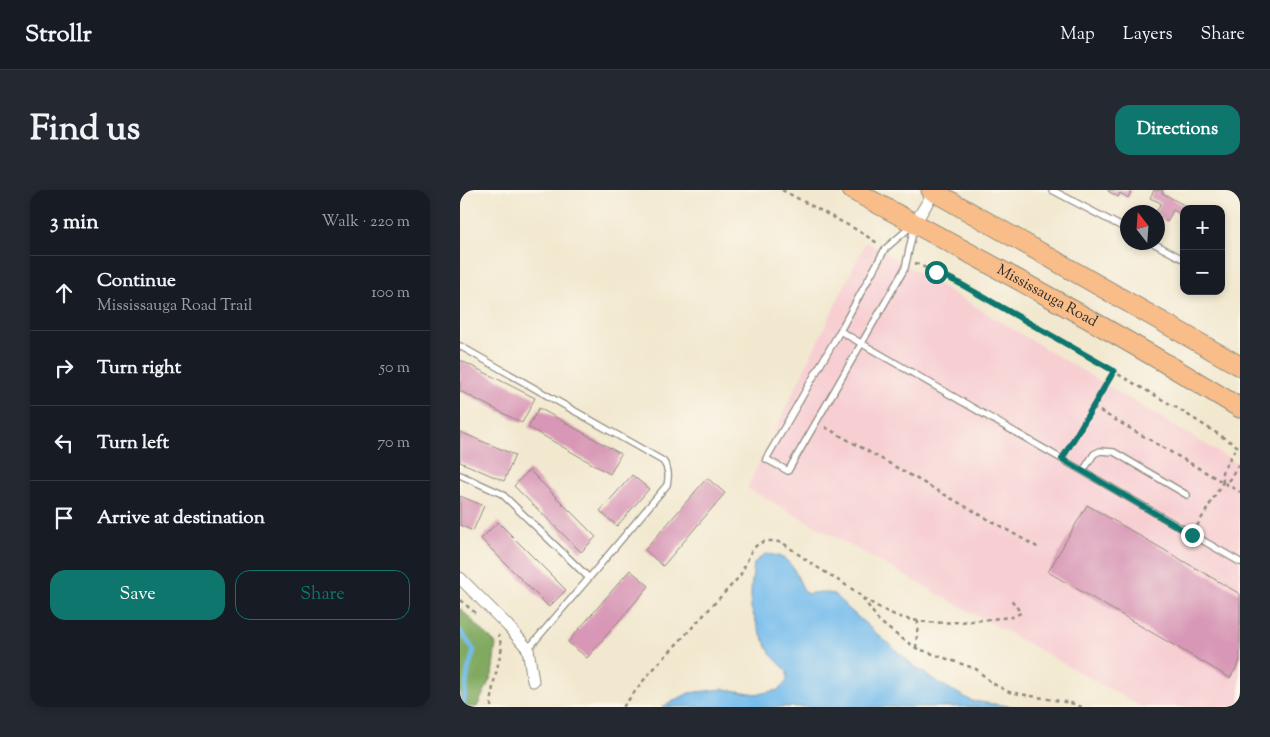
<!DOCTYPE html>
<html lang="en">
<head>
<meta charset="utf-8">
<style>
  :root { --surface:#171b24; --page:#242831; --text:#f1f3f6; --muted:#9ea1a6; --line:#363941; --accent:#0f766e }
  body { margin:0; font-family:"Sorts Mill Goudy",serif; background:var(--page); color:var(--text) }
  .controls { position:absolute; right:15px; top:15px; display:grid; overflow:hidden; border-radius:10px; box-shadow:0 2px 8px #0003 }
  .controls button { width:45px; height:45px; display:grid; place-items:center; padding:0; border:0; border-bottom:1px solid var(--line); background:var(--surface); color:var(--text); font:25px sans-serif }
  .compass { position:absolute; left:660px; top:15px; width:45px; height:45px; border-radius:50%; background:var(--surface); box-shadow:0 2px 8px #0003; rotate:343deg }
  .stop { position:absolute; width:15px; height:15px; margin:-11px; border:4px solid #0f766e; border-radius:50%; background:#fff }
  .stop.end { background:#0f766e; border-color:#fff; box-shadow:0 1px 5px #0008 }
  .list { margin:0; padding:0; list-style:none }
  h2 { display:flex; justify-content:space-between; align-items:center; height:65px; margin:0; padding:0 20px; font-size:21px }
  h2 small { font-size:16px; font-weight:400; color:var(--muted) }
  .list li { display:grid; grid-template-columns:32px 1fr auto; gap:15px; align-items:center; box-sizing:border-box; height:75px; padding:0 20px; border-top:1px solid var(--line) }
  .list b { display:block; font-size:19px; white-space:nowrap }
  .list p { margin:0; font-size:16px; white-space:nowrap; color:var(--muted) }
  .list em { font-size:16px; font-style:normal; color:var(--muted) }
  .actions { display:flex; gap:10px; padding:15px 20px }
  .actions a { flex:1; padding:11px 0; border:1px solid var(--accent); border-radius:15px; text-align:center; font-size:18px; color:var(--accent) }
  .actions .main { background:var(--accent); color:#fff }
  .icon { flex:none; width:28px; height:28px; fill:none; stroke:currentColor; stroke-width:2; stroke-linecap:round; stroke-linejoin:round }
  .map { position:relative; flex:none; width:780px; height:517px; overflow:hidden; border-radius:15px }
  header { display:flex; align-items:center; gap:30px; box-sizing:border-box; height:70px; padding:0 25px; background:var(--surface); border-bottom:1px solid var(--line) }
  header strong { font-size:24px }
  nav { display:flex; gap:28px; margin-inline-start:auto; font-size:18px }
  .intro { display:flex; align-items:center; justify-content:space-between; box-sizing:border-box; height:120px; padding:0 30px }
  h1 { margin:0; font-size:35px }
  .button { padding:12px 22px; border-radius:15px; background:var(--accent); color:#fff; font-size:18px; font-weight:700 }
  main { display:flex; gap:30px; padding:0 30px }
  aside { flex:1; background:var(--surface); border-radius:15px; box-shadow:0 2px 8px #0003 }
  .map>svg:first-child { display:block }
  .built { fill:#f7cfd3 }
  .forest { fill:#81aa60; stroke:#566a46 }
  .water { fill:#74bcec; stroke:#50748c }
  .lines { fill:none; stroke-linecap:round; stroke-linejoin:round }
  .stream { stroke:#74bcec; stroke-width:4.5 }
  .building { fill:#d897b6 }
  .service-casing { stroke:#8e8a7d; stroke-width:8 }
  .minor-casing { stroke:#8e8a7d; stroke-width:13 }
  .primary-casing { stroke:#8e8a7d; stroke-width:21 }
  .path { stroke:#8e8a7d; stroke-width:2.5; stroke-dasharray:4 4; stroke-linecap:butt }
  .service { stroke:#fff; stroke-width:5.5 }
  .minor { stroke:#fff; stroke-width:11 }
  .primary { stroke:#f8bd89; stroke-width:19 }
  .route { stroke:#0f766e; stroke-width:6 }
  .labels { text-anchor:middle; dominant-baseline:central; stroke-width:5; stroke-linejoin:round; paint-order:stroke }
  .street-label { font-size:15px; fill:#2b2b2b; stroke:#fbf7ec }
</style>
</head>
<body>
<header>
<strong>Strollr</strong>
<nav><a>Map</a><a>Layers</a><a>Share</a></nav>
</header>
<div class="intro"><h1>Find us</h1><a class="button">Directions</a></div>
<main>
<aside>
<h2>3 min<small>Walk · 220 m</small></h2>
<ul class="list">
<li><svg class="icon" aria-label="ahead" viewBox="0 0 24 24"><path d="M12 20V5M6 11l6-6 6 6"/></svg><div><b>Continue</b><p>Mississauga Road Trail</p></div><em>100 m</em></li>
<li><svg class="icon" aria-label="right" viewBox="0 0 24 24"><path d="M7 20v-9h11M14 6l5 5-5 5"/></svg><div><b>Turn right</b></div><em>50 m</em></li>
<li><svg class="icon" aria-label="left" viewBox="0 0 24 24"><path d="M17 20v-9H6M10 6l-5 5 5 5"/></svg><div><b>Turn left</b></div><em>70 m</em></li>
<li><svg class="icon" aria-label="arrive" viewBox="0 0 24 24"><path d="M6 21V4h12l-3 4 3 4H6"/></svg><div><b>Arrive at destination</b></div></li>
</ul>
<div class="actions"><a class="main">Save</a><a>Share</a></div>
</aside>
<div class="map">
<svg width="780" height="517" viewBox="0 0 780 517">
  <rect width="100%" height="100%" fill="#fbf7ec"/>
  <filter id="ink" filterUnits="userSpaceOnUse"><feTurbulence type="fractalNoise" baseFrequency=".02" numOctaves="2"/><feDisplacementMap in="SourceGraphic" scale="10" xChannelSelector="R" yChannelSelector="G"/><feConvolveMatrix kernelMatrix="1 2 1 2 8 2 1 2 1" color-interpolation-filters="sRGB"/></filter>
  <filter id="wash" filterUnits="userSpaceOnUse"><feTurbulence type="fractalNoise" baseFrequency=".0096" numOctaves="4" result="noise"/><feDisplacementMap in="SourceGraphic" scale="20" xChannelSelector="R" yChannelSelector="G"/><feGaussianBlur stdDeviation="1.12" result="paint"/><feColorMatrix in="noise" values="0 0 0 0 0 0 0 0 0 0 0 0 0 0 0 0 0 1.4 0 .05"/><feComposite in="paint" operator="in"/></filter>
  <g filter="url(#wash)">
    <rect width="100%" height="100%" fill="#f2e8cf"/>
    <path class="built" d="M 406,51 L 780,275 L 780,517 L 682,517 L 287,298 Z"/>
    <path class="forest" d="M 0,418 L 36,454 L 32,485 L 17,517 L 0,517 Z"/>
    <path class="water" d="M 305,364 C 335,365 334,384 346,404 L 361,402 L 374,404 L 391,421 L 454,476 L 479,493 L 512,511 L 556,517 L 202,517 L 229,503 L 263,499 L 298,504 L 318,500 L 327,491 L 327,481 L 311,465 L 298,438 L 291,418 L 291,401 L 294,373 Z"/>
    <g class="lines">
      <path class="stream" d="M 0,441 L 14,460 L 8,481 L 3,517"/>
    </g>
    <g id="blocks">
      <path class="building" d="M 648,0 L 672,0 L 668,8 L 660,3 L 658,7 L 648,1 Z
        M 694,0 L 703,0 L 702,3 L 731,19 L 724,19 L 724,26 L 713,20 L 707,32 L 698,26 L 698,22 L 696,22 L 701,13 L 690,8 Z
        M 0,170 L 75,208 L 62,233 L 0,201 Z
        M 79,218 L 161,264 L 150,284 L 68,237 Z
        M 0,242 L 55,265 L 44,291 L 0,272 Z
        M 69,280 L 136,347 L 121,362 L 54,296 Z
        M 172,285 L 189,299 L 157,336 L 140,321 Z
        M 247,288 L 265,303 L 203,376 L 185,360 Z
        M 0,306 L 24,316 L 13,341 L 0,335 Z
        M 627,315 L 780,404 L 780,471 L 770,488 L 588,382 Z
        M 38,332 L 106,400 L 89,417 L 21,349 Z
        M 170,380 L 189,396 L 127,468 L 108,452 Z"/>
    </g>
  </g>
  <g filter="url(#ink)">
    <use href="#blocks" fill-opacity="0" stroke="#8e8a7d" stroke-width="1"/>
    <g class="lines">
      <defs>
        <path id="service" d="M 592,0 L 668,40
          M 455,33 L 445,78 L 328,281 L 306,269 L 380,141 L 425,59 Z
          M 691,52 L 721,68
          M 380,141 L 780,372
          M 0,156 L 203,271 C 209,279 209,286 207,295 L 129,388 L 42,304 L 0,285
          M 623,281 L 634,264 L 640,261 L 654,262 L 727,305
          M 68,459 L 129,388"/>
        <path id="minor" d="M 455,33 L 475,0
          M 0,388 L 48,436 L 68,459 L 73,491"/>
        <g id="primary">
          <path id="s1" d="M 392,0 C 523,70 653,140 780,218"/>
          <path d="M 471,0 L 780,176"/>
        </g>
      </defs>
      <use href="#service" class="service-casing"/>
      <use href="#minor" class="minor-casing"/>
      <use href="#primary" class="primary-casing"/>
      <path class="path" d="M 322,0 L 397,40 L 419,54
        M 455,73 L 497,92 L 717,218 L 780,258
        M 633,217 L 780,302
        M 365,237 L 579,358
        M 607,261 L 654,181
        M 763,292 L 762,282 L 777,256
        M 737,336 L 763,292 L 769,290 L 780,272
        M 403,408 C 412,413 421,419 430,423 C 468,440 512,430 552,427 L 561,423 L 550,408
        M 0,410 L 18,425
        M 456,458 L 458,431
        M 31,517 L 33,496 L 42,457 L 38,445
        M 163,517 L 187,486 L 280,386 L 292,360 L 298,354 L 306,351 L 314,351 L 323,353 L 352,374 L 392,399 L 402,407 L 419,431 L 434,443 L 456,458 L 516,479 L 532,493 L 549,502 L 611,513 L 622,517"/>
      <use href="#service" class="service"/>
      <use href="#minor" class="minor"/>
      <use href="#primary" class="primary"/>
    </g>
  </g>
  <g class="lines" filter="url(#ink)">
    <path class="route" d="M 476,82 L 497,92 L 654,181 L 602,269 L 732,345"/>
  </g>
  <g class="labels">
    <g class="street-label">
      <text stroke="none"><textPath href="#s1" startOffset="222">Mississauga Road</textPath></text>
    </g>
  </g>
</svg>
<div class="controls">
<button>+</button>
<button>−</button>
</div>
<svg class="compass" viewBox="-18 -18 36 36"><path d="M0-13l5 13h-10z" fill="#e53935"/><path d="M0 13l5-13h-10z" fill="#9ea1a6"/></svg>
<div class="stop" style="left:476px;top:82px"></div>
<div class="stop end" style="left:732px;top:345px"></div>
</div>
</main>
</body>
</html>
